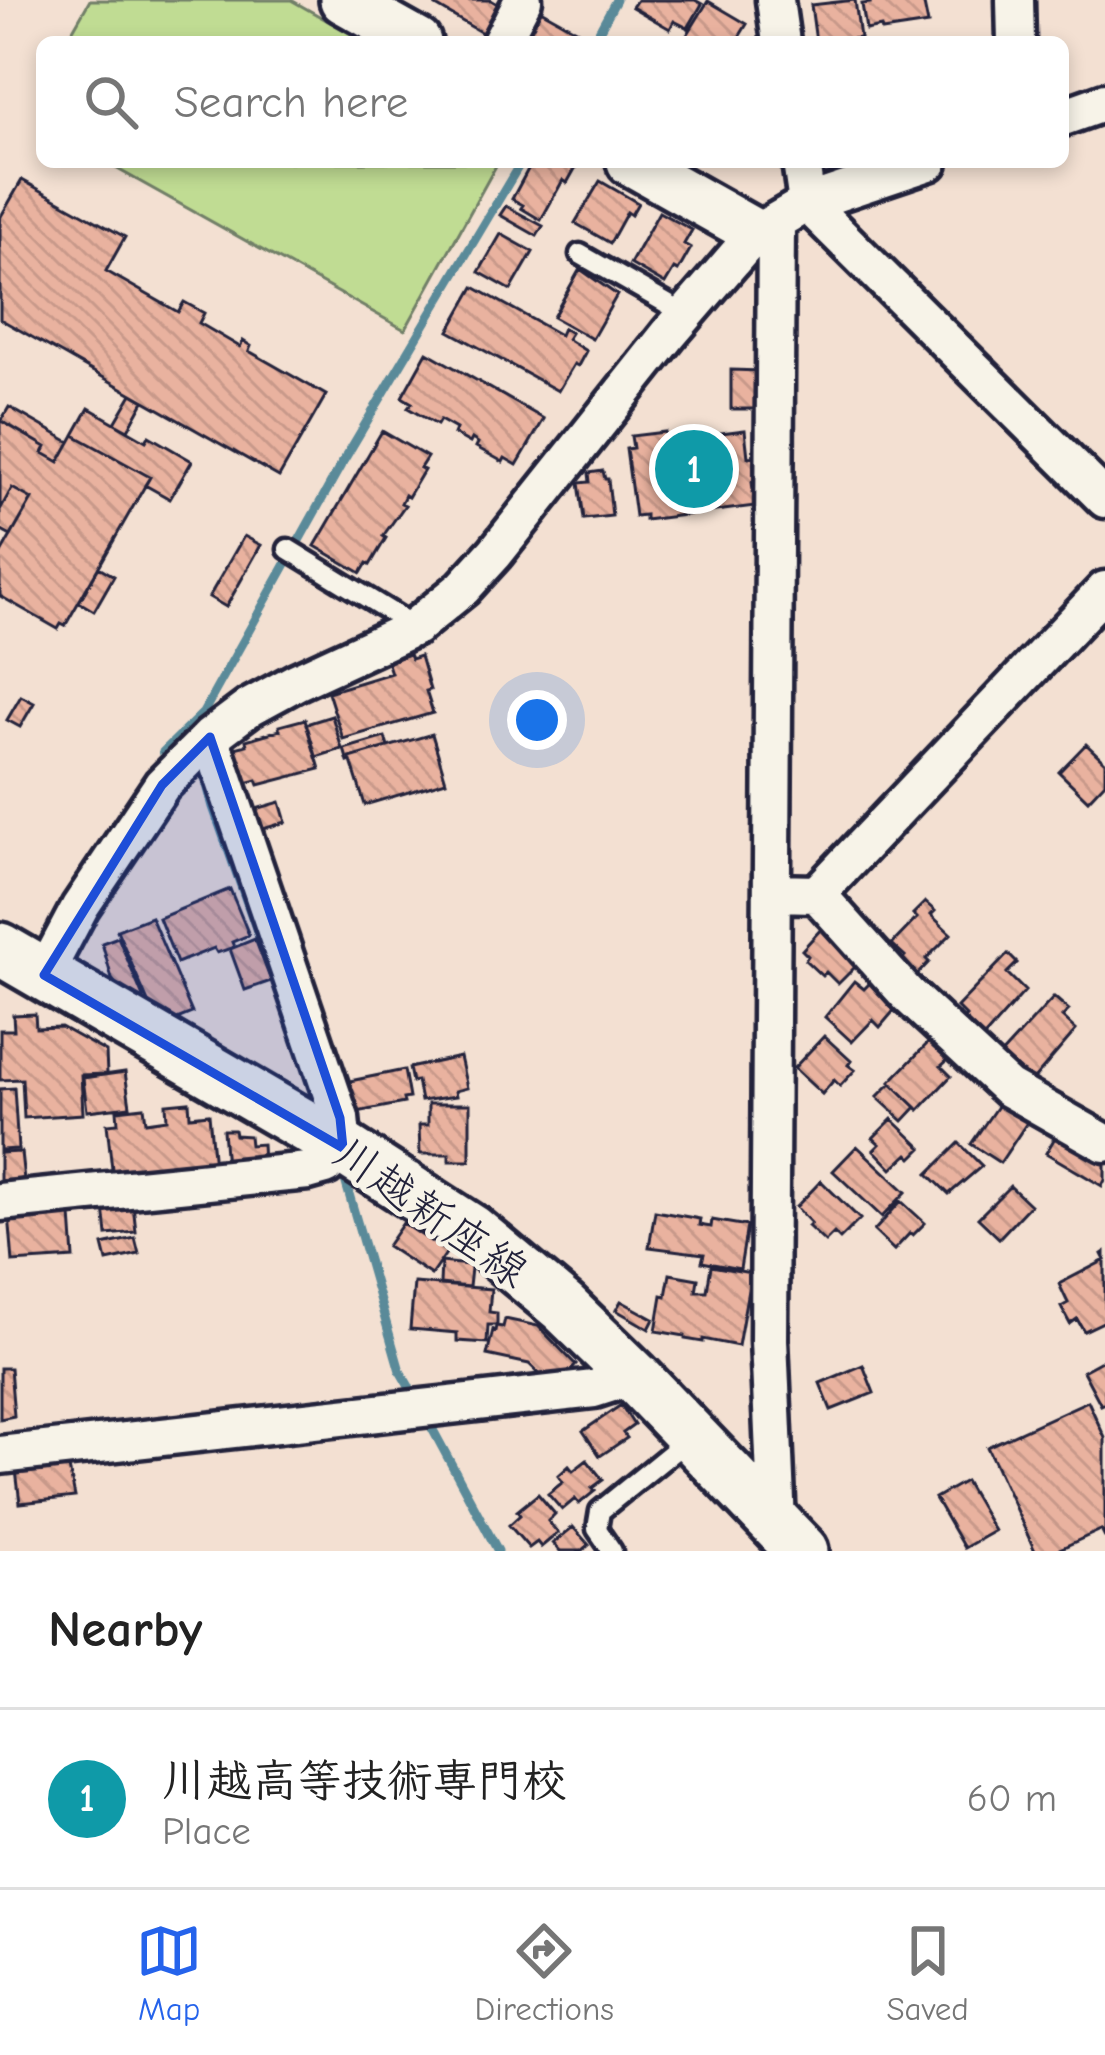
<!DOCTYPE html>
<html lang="en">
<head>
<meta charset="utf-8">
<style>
  :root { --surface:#fff; --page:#f6f6f6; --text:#222; --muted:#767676; --line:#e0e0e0; --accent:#2563eb }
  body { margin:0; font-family:"Comic Neue","Klee One",sans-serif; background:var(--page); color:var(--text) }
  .you { position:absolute; left:537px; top:720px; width:42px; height:42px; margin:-30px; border:9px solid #fff; border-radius:50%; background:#1a73e8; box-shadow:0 0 0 18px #1a73e833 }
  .badge { display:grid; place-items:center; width:78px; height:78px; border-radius:50%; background:var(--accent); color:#fff; font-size:39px; font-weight:700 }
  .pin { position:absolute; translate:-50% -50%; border:6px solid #fff; box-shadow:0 3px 12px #0006 }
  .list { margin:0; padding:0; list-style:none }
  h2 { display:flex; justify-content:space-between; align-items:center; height:156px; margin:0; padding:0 48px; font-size:51px }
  h2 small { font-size:39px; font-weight:400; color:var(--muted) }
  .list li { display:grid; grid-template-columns:78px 1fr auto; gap:36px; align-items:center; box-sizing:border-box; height:180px; padding:0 48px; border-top:3px solid var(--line) }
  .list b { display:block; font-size:45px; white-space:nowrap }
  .list p { margin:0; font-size:39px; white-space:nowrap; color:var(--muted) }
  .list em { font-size:39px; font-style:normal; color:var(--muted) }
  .icon { flex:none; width:66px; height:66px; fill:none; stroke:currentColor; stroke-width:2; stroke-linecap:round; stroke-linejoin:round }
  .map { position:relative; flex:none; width:1105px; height:1551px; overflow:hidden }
  .search { position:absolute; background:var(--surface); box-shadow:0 6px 18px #0003; left:36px; right:36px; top:36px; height:132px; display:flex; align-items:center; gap:30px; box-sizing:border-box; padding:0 42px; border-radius:18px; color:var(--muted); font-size:45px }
  .sheet { height:336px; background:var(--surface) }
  nav { display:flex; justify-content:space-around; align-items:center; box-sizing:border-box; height:168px; border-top:3px solid var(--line); background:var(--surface); font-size:33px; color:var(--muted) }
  nav a { display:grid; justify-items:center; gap:6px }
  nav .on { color:var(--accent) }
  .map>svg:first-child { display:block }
  .pitch { fill:#c0dc93; stroke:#717f67; stroke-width:3 }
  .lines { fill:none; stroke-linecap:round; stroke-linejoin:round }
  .stream { stroke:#5a8a99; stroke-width:9 }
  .building { fill:url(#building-back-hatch); stroke:#22223b; stroke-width:3 }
  .service-casing { stroke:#22223b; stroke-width:27 }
  .minor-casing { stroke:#22223b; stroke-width:45 }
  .tertiary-casing { stroke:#22223b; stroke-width:54 }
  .secondary-casing { stroke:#22223b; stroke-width:60 }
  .service { stroke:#f7f3e8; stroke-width:18 }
  .minor { stroke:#f7f3e8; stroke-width:36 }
  .tertiary { stroke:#f7f3e8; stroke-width:45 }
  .secondary { stroke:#f7f3e8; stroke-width:51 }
  .marked { fill:#1d4ed8; fill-opacity:0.2; stroke:#1d4ed8; stroke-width:9; stroke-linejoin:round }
  .labels { text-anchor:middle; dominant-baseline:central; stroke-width:10; stroke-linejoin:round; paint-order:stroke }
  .street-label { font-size:45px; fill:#22223b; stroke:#f7f3e8 }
</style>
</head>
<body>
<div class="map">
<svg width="1105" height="1551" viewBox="0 0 1105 1551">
  <defs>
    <pattern id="building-back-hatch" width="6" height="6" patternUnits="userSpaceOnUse" patternTransform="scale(3)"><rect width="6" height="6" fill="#e9b29f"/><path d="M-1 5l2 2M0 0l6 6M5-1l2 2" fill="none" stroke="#c8998a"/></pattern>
  </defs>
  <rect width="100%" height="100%" fill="#f3e0d2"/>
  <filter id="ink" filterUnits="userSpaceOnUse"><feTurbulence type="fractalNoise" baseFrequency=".00833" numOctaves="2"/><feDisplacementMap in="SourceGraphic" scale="24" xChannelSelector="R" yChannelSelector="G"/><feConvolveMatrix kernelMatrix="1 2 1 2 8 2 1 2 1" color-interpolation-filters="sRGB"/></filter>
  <g filter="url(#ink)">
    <path class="pitch" d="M 90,0 L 291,0 L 365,42 L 66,42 Z
      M 105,162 L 498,162 L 405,330 Z"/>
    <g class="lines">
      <path class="stream" d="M 593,42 L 616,0
        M 177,759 L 163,752 L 203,713 L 341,465 L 521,162
        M 198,768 L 203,770 L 213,807 L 263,948
        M 343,1173 L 400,1371 L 418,1402
        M 426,1417 L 498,1551"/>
    </g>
    <path class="building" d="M 440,0 L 491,0 L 499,5 L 482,33 L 436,6 Z
      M 637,0 L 695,0 L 702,4 L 688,28 L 674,21 L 670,29 L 632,7 Z
      M 855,0 L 860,38 L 816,42 L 811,5 Z
      M 869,0 L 923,0 L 928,24 L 882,31 L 881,27 L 866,30 L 862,4 L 870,3 Z
      M 708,1 L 747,24 L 736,42 L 695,42 L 686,37 Z
      M 537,8 L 580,32 L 575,42 L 518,42 Z
      M 532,162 L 568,162 L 576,167 L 567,183 L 563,180 L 541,220 L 521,208 L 523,205 L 512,199 Z
      M 22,180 L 125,237 L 106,271 L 178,312 L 184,302 L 204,313 L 199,323 L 240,347 L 243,341 L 251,346 L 249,351 L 326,395 L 279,477 L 0,319 L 0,218 Z
      M 600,181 L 638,203 L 631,215 L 627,212 L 610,243 L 575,223 Z
      M 506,206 L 543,226 L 537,236 L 500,215 Z
      M 659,212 L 692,230 L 684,244 L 691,248 L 678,271 L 674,269 L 665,284 L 630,264 Z
      M 501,234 L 533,252 L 511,290 L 479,272 Z
      M 580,269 L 617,295 L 592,339 L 553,317 Z
      M 474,287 L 560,335 L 563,328 L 571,333 L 567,339 L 586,351 L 578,366 L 574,364 L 558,391 L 449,331 Z
      M 427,352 L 544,419 L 517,465 L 505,458 L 503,462 L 476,447 L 478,443 L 472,439 L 470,443 L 454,434 L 456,429 L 440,420 L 437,425 L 408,408 L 412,403 L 402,397 Z
      M 731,370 L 760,371 L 760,409 L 731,409 Z
      M 132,394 L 144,401 L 128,430 L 115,423 Z
      M 9,407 L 70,442 L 59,462 L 43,453 L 46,447 L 1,421 Z
      M 89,408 L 146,441 L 149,436 L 192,461 L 170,499 L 145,485 L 150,477 L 74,435 Z
      M 0,420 L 46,447 L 43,453 L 59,462 L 74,435 L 150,477 L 65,626 L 61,624 L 58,629 L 0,596 L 0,555 L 32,499 L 12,488 L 0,510 Z
      M 745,430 L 748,457 L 757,456 L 761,481 L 752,482 L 755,506 L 645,520 L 645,515 L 635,516 L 626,449 L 633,448 L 631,436 L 665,432 L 666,440 Z
      M 382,431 L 427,457 L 420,468 L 424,470 L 408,497 L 405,495 L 401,503 L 405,505 L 383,536 L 386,538 L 370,565 L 367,563 L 361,573 L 315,546 Z
      M 603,471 L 605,479 L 608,479 L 612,516 L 584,519 L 579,483 L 590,482 L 589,473 Z
      M 12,488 L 32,499 L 11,536 L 0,530 L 0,510 Z
      M 244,536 L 261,545 L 226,607 L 209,597 Z
      M 99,567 L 114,576 L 94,611 L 79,602 Z
      M 409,654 L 411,659 L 420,656 L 430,690 L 426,691 L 433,713 L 343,739 L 328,692 L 391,673 L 387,661 Z
      M 21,696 L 34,703 L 20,727 L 7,720 Z
      M 332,716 L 342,749 L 316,757 L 306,724 Z
      M 305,719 L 320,769 L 259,785 L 257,780 L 246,783 L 235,748 L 247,745 L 246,740 L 280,730 L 279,726 Z
      M 432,734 L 446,781 L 365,805 L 350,758 Z
      M 385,737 L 388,747 L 350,758 L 351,761 L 348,762 L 344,749 Z
      M 1086,744 L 1105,762 L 1105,782 L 1088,800 L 1059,772 Z
      M 280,802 L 286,822 L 263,829 L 256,809 Z
      M 230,889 L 249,935 L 232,942 L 234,947 L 217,953 L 214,948 L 177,963 L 159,918 Z
      M 925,902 L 935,911 L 931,915 L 951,934 L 926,959 L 929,962 L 915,977 L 899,962 L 905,956 L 892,944 L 917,918 L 913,914 Z
      M 151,917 L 192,1013 L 172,1021 L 152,1011 L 117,930 Z
      M 823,927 L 860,962 L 838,984 L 826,972 L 822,976 L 805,960 L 808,956 L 802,950 Z
      M 118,937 L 143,997 L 136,1000 L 122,992 L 112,979 L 102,943 Z
      M 255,939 L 271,981 L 245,990 L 230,949 Z
      M 1008,954 L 1017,963 L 1007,973 L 1025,991 L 977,1045 L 957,1026 L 966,1016 L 957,1007 Z
      M 877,976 L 903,1000 L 880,1027 L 873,1020 L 852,1042 L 825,1017 L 854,981 L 864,989 Z
      M 1054,997 L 1069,1010 L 1062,1017 L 1076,1030 L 1028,1086 L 998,1058 Z
      M 35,1014 L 36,1028 L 61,1027 L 106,1052 L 107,1074 L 81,1075 L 83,1114 L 24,1118 L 22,1079 L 0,1080 L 0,1030 L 14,1030 L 13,1015 Z
      M 824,1036 L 851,1061 L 848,1065 L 855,1070 L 840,1086 L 834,1080 L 822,1094 L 794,1068 Z
      M 929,1042 L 948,1060 L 941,1066 L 951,1076 L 919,1110 L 890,1082 Z
      M 460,1057 L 467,1088 L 455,1091 L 456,1096 L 421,1101 L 417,1081 L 412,1082 L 409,1068 Z
      M 404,1070 L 409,1098 L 403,1099 L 404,1103 L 357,1112 L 350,1081 Z
      M 125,1072 L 130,1106 L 87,1111 L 83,1078 Z
      M 891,1083 L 916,1107 L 903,1121 L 877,1097 Z
      M 14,1088 L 18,1149 L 0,1150 L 0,1089 Z
      M 1002,1099 L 1030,1118 L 1000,1163 L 971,1144 Z
      M 189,1102 L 190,1116 L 209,1114 L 214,1167 L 113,1178 L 107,1124 L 118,1123 L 117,1110 L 144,1107 L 146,1122 L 167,1119 L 166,1104 Z
      M 428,1104 L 470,1104 L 470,1161 L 449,1161 L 449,1154 L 420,1154 L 419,1125 L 428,1125 Z
      M 892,1119 L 922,1148 L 912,1158 L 908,1154 L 892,1169 L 874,1150 L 880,1144 L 873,1138 Z
      M 1060,1129 L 1105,1155 L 1105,1180 L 1102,1186 L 1046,1153 Z
      M 223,1130 L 234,1130 L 235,1135 L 249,1136 L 250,1145 L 262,1144 L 263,1163 L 226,1166 Z
      M 959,1143 L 982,1166 L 949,1194 L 928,1174 Z
      M 857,1146 L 906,1192 L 882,1217 L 833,1171 Z
      M 21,1152 L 25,1189 L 0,1192 L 0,1153 Z
      M 821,1181 L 860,1219 L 840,1239 L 834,1233 L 825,1242 L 808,1226 L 811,1223 L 796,1207 Z
      M 1010,1186 L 1030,1205 L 999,1238 L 978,1218 Z
      M 901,1201 L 925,1223 L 913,1235 L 910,1233 L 894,1250 L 874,1231 Z
      M 133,1204 L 136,1232 L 107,1235 L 104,1207 Z
      M 58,1210 L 59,1216 L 71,1215 L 74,1258 L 13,1262 L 9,1214 Z
      M 655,1211 L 700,1219 L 699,1225 L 711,1227 L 712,1220 L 747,1226 L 740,1269 L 702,1262 L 704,1254 L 649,1247 Z
      M 403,1223 L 447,1252 L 431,1275 L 387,1246 Z
      M 135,1238 L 139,1254 L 107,1261 L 103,1245 Z
      M 1105,1252 L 1105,1321 L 1084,1331 L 1077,1319 L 1070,1324 L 1061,1307 L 1068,1303 L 1059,1284 L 1105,1260 L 1102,1254 Z
      M 441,1262 L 468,1265 L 471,1268 L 469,1287 L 440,1284 Z
      M 711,1266 L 751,1273 L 738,1346 L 703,1339 L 703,1342 L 685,1339 L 685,1336 L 656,1331 L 662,1295 L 666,1296 L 670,1274 L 698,1279 L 696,1291 L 707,1291 Z
      M 414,1283 L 491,1289 L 489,1312 L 497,1313 L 497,1325 L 488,1325 L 487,1343 L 457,1341 L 457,1333 L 410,1329 Z
      M 621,1301 L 654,1319 L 649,1329 L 616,1310 Z
      M 505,1319 L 538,1326 L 576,1365 L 558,1384 L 551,1385 L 529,1364 L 487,1355 L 493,1330 L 495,1331 L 496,1326 L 503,1327 Z
      M 1105,1359 L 1105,1403 L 1101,1405 L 1083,1371 Z
      M 863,1365 L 874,1393 L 831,1410 L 820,1383 Z
      M 0,1368 L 10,1368 L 14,1416 L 0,1419 Z
      M 1088,1401 L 1105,1438 L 1105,1538 L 1101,1530 L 1055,1551 L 1035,1551 L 987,1447 Z
      M 621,1405 L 634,1425 L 623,1433 L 627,1438 L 600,1456 L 583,1431 Z
      M 587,1460 L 603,1480 L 592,1488 L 595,1491 L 579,1504 L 575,1499 L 562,1510 L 548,1494 L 563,1482 L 558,1476 L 569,1466 L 573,1471 Z
      M 68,1463 L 75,1497 L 20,1503 L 16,1470 Z
      M 965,1481 L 994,1531 L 964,1548 L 935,1498 Z
      M 538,1494 L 555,1514 L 548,1521 L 558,1533 L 541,1547 L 537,1542 L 529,1548 L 509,1525 L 520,1515 L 517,1511 Z
      M 573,1527 L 589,1545 L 582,1551 L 560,1551 L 553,1543 Z"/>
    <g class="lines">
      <defs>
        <path id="service" d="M 580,254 L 685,314
          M 288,549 L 415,627
          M 612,1551 L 597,1529 L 600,1511 L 691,1437"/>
        <path id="minor" d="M 775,0 L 781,42
          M 1015,0 L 1016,42
          M 501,42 L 523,0
          M 1063,117 L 1105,102
          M 801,162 L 807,203 L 1105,499
          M 776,222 L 769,1340 L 777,1524
          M 772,893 L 817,894 L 908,995 L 1008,1088 L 1105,1143
          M 817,894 L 1105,590
          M 44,975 L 80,907 L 162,785 L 210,737 L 250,707 L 296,682 L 415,627 L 463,588 L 495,553 L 669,334 L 756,233 L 807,203 L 929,162
          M 0,1202 L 308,1171 L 326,1166 L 343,1148 L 340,1118 L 210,737
          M 0,1455 L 594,1389 L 634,1376"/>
        <path id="tertiary" d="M 343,0 L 418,42
          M 630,162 L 756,233"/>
        <path id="secondary" d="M 0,949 L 343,1148 L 472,1231 L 563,1307 L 634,1376 L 802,1551"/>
      </defs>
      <use href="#service" class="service-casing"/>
      <use href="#minor" class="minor-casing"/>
      <use href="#tertiary" class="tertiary-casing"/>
      <use href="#secondary" class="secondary-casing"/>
      <use href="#service" class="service"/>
      <use href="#minor" class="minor"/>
      <use href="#tertiary" class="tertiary"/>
      <use href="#secondary" class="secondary"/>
    </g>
  </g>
  <path class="marked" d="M 210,737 L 340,1118 L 343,1148 L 44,975 L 162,785 Z"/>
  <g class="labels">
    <g class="street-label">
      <text transform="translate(431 1212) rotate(35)">川越新座線</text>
    </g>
  </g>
</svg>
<div class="you"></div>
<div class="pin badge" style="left:694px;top:469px;background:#0f9aa8">1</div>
<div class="search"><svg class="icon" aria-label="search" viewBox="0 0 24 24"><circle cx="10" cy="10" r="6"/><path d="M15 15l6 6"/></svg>Search here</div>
</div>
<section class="sheet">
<h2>Nearby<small></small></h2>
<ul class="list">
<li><span class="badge" style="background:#0f9aa8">1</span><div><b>川越高等技術専門校</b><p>Place</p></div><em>60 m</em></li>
</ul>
</section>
<nav>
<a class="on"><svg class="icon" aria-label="map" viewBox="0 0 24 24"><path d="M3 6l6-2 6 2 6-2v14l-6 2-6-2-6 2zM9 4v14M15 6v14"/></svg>Map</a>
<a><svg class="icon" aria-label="directions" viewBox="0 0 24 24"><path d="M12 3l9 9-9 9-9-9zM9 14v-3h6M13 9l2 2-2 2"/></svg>Directions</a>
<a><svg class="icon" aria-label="saved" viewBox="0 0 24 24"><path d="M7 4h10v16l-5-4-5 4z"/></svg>Saved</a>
</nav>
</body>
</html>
